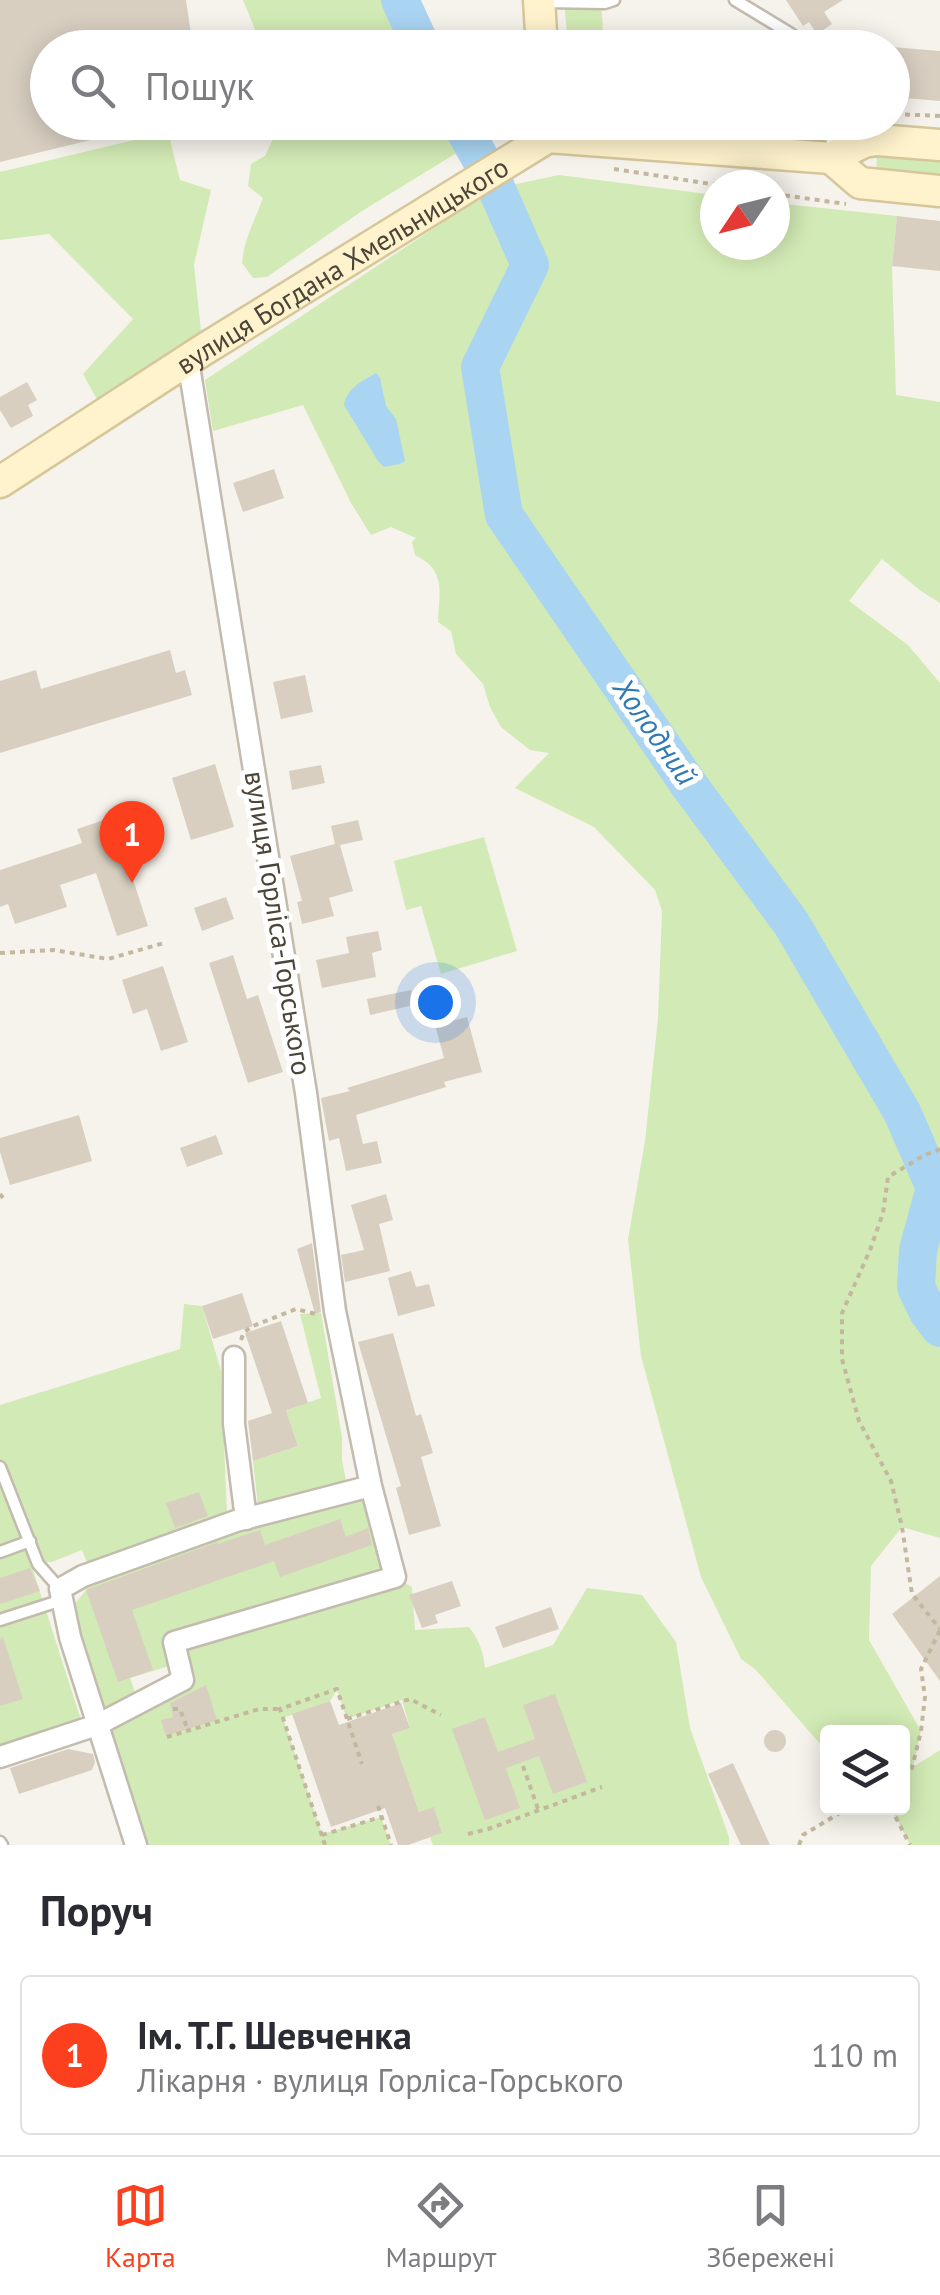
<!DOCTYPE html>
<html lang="uk">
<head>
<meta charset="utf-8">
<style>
  :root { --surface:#fff; --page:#f7f7f7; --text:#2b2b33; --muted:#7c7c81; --line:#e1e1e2; --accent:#fc3f1d }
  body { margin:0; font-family:"PT Sans",sans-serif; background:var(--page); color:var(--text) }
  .controls { position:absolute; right:30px; bottom:30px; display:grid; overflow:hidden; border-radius:10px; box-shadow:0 5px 25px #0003 }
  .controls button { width:90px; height:90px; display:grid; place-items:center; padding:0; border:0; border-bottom:2px solid var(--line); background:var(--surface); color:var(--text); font:50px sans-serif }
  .compass { position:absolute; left:700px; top:170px; width:90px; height:90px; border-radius:50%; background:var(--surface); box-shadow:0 5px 25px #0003; rotate:235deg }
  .you { position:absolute; left:435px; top:1002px; width:35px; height:35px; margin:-25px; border:8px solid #fff; border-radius:50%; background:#1a73e8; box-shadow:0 0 0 15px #1a73e833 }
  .badge { display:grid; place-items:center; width:65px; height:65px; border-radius:50%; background:var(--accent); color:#fff; font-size:32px; font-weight:700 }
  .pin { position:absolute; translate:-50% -82px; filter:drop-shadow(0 2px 5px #0008) }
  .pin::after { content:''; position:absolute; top:52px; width:35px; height:30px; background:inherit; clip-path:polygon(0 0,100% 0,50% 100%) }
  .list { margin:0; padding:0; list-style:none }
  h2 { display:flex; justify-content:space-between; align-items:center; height:130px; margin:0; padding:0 40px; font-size:42px }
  h2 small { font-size:32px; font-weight:400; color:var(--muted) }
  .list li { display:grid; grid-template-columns:65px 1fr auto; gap:30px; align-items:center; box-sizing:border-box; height:160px; margin:0 20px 20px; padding:0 20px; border:2px solid var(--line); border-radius:10px }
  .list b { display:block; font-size:38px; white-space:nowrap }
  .list p { margin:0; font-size:32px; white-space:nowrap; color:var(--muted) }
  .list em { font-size:32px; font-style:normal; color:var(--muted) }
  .icon { flex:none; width:55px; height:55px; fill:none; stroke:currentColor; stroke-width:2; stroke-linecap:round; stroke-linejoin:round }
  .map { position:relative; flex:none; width:940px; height:1845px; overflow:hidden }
  .search { position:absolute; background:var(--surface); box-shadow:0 5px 25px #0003; left:30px; right:30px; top:30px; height:110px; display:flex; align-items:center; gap:25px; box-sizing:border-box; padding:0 35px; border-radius:55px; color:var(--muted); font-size:38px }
  .sheet { height:310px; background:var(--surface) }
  nav { display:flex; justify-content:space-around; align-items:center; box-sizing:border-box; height:140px; border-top:2px solid var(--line); background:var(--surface); font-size:28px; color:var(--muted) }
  nav a { display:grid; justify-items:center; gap:5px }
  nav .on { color:var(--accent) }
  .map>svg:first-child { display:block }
  .green { fill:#d2eab5; fill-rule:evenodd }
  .water { fill:#a9d4f2 }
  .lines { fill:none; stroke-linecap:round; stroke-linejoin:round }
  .river { stroke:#a9d4f2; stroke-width:38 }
  .building { fill:#d8cfc1 }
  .lane-casing { stroke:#c2bbae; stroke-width:15 }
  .street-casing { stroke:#c2bbae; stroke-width:25 }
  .secondary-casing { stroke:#d6c79b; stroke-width:35 }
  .path { stroke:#c4b79f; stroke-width:4; stroke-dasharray:5 5; stroke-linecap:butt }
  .lane { stroke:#fff; stroke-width:10 }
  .street { stroke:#fff; stroke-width:20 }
  .secondary { stroke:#fff3cd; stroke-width:30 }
  .labels { text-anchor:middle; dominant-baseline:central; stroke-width:10; stroke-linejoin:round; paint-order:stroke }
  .street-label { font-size:28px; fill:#4b4439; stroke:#fff }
  .water-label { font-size:30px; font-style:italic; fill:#2e7ab2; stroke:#fff }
</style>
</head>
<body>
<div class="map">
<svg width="940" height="1845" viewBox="0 0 940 1845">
  <rect width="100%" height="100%" fill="#f6f3ec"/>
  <path class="green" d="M 243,0 L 400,0 L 422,47 L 257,47 L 260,42 Z
    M 564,0 L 601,0 L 604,47 L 568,47 Z
    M 634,34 L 702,41 L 701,47 L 632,47 Z
    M 271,123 L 460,122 L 464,131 L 463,149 L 362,211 L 267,277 L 253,278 L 242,263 C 244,239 255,220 263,198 L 248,186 L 251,164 L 265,156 L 274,137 Z
    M 717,123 L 823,122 L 823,123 L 822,136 L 795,139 L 782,128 Z
    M 168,132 L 180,180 L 211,190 L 194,265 L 203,350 L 105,414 L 83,374 L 133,319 L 49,234 L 0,240 L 0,172 Z
    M 877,146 L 940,151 L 940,191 L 876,186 Z
    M 559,175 L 715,195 L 715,245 L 775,245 L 775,203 L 897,216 L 892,266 L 896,395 L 940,402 L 940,603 L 921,591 L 882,559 L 849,601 L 908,645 L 940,683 L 940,1538 L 902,1527 L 871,1566 L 869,1640 L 921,1731 L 913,1767 L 940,1750 L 940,1845 L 910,1845 L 891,1808 L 902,1808 L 902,1732 L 828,1732 L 827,1752 L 756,1670 L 741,1659 L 701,1577 L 641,1356 L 628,1239 L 645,1141 L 658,1018 L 662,911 L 655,890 L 594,827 L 515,788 L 549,753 L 530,750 L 501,727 L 490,707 L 483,684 L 456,654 L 451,631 L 438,622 C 439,591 447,571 415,555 L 412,542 L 416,538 L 391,527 L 371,535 L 351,503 L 303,405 L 213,431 L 205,380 L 469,205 L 512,185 Z
    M 484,837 L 517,951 L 441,974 L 421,906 L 406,910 L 394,861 Z
    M 184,1304 L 202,1306 L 221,1371 L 227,1515 L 87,1563 L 82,1550 L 52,1562 L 44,1562 L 32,1567 L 81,1720 L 0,1746 L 0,1405 L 180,1349 Z
    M 321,1313 L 342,1437 L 342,1460 L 348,1491 L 371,1486 L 395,1577 L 412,1587 L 415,1630 L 469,1627 C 480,1642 483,1651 485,1668 L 553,1645 L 587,1588 L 642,1595 L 676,1642 L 690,1728 L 729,1837 L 729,1845 L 433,1845 L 430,1837 L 442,1833 L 434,1808 L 419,1812 L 392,1734 L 410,1728 L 402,1700 L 347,1719 L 337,1690 L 330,1701 L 283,1718 L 322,1834 L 381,1817 L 391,1845 L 136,1845 L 73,1626 L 73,1606 L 86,1590 L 83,1576 L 259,1515 L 253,1461 L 298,1446 L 286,1410 L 321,1398 L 300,1314 ZM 179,1663 L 189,1686 L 177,1697 L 142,1712 L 130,1678 Z"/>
  <path class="water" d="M 376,373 L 380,378 L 386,406 L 396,419 L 405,461 L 400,464 L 384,467 L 378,461 L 344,405 C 347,388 362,381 376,373 Z"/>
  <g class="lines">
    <path class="river" d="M 400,0 L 422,48
      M 460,122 L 494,183 L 530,265 L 480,367 L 504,515 L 689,785 L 791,923 L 902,1112 L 935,1188 L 918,1250 L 916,1287 L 928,1312 L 940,1328"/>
  </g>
  <path class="building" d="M 0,0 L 186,0 L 193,48 L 48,48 L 48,122 L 136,122 L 136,129 L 0,162 Z
    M 786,0 L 843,0 L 824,12 L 832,24 L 817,34 L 809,22 L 803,26 Z
    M 892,47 L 940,51 L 940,101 L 892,97 Z
    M 897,216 L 940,221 L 940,271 L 892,266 Z
    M 27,382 L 37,400 L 28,405 L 33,416 L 11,428 L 0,410 L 0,397 Z
    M 274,469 L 284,498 L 243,512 L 233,483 Z
    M 170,650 L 176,673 L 185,670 L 192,695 L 0,753 L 0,681 L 36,670 L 41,689 Z
    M 305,675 L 313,712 L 281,719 L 273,682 Z
    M 215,764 L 234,827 L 191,840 L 172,778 Z
    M 321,765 L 325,783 L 292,790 L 289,771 Z
    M 113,817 L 148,926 L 117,936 L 96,873 L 60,885 L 67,907 L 15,924 L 8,904 L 0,907 L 0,870 L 82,843 L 77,829 Z
    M 358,820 L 363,840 L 340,845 L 353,891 L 329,898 L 334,916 L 302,924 L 297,902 L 302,901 L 290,856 L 335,844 L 331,826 Z
    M 226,897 L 234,919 L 202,931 L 194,908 Z
    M 378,931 L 382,950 L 372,953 L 376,977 L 322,988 L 316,960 L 349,953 L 346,937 Z
    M 233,955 L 247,999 L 258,995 L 283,1072 L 248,1083 L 209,963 Z
    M 163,966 L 188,1042 L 161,1051 L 147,1009 L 133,1014 L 122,980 Z
    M 411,990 L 414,1005 L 370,1015 L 367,999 Z
    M 467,1017 L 482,1072 L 444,1082 L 446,1087 L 356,1115 L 363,1144 L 377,1141 L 382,1163 L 346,1171 L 339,1138 L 329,1141 L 321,1098 L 350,1091 L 347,1088 L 444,1058 L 435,1025 Z
    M 79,1115 L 92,1161 L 10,1185 L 0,1152 L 0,1138 Z
    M 216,1135 L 223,1154 L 187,1167 L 180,1148 Z
    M 386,1194 L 393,1220 L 379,1224 L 390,1271 L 345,1282 L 341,1255 L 364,1250 L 351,1205 Z
    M 312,1243 L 321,1312 L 315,1314 L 297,1249 Z
    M 411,1271 L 416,1287 L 429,1284 L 435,1306 L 398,1316 L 388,1278 Z
    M 242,1293 L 253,1326 L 213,1339 L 202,1306 Z
    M 281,1321 L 308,1403 L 286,1410 L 298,1446 L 253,1461 L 248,1421 L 272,1413 L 245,1333 Z
    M 393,1333 L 416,1416 L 421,1414 L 433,1453 L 421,1457 L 441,1526 L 409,1535 L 396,1488 L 401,1486 L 358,1342 Z
    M 199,1492 L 208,1516 L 175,1528 L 166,1503 Z
    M 340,1519 L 346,1537 L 368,1528 L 372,1545 L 280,1577 L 274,1561 L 132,1610 L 153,1670 L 118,1682 L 86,1590 L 217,1542 L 218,1544 L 260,1530 L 265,1545 Z
    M 30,1568 L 40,1591 L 0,1604 L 0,1578 Z
    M 940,1576 L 940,1681 L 892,1614 Z
    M 452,1581 L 461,1606 L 435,1615 L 438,1623 L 422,1628 L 409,1595 Z
    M 551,1607 L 559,1629 L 503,1648 L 495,1627 Z
    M 3,1637 L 23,1699 L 0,1706 L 0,1638 Z
    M 206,1685 L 217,1720 L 166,1736 L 161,1720 L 173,1717 L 170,1703 Z
    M 555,1694 L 587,1782 L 553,1794 L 539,1756 L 506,1768 L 520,1808 L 485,1820 L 452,1729 L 485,1717 L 498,1752 L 535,1739 L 523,1705 Z
    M 330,1701 L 339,1725 L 401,1703 L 410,1728 L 392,1734 L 419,1812 L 434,1807 L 442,1833 L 408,1845 L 398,1845 L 385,1808 L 331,1827 L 292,1714 Z
    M764 1741a11 11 0 1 1 22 0a11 11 0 1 1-22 0Z
    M 68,1749 L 93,1754 L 95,1762 L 92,1770 L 19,1794 L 10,1768 Z
    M 733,1763 L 770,1845 L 741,1845 L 708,1774 Z"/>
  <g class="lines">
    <defs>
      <path id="lane" d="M 735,0 L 791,34 L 805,48
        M 545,2 L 605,3 L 614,0
        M 831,152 L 833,122
        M 0,1467 L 38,1564 L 60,1589
        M 0,1552 L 30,1541
        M 0,1620 L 62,1600
        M 0,1842 L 2,1845"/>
      <path id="street" d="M 234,1357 L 234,1424 L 246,1519
        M 0,1757 L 97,1725 L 183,1680 L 174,1642 L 395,1577 L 371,1486 L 335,1311 L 306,1093 L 188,360
        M 136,1845 L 70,1637 L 60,1589 L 83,1576 L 236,1521 L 371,1486"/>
      <g id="secondary">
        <path d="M 539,0 L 542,48"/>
        <path d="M 831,158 L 860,183 L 940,191"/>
        <path id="s1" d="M 0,482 L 203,350 L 548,137 L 831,158 L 864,142 L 877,140 L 940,145"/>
      </g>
    </defs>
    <use href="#lane" class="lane-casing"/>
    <use href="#street" class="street-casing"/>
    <use href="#secondary" class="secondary-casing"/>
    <path class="path" d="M 895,114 L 940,116
      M 614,169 L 718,185
      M 775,194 L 846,204
      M 0,953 L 54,950 L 108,959 L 164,943
      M 940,1149 L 923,1156 L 888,1177 L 883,1213 L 870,1250 L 842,1313 L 842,1359 L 859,1421 L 891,1481 L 902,1527 L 912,1594 L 940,1629
      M 0,1194 L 3,1198
      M 241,1340 L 244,1332 L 253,1326 L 296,1309 L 316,1314
      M 173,1709 L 180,1709 L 188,1731
      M 347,1719 L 410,1699 L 441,1715
      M 167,1737 L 259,1709 L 280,1709
      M 523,1766 L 538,1809
      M 902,1774 L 912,1768 L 921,1731 L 925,1697 L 921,1669 L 940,1630
      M 378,1806 L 391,1845
      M 891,1808 L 910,1845
      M 468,1834 L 488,1829 L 602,1787
      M 322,1835 L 381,1817
      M 325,1845 L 280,1709 L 337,1689 L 362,1764
      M 799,1845 L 803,1835 L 848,1808"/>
    <use href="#lane" class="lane"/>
    <use href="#street" class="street"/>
    <use href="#secondary" class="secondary"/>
  </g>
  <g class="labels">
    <g class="street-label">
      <text stroke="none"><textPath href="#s1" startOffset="405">вулиця Богдана Хмельницького</textPath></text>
      <text transform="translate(279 923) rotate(81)">вулиця Горліса-Горського</text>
    </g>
    <g class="water-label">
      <text transform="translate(656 731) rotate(55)">Холодний</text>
    </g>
  </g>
</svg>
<div class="controls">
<button><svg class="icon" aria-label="layers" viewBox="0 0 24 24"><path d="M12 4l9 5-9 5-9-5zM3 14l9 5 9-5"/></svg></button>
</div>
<svg class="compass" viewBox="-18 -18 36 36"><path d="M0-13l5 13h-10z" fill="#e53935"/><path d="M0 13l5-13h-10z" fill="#7c7c81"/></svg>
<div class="you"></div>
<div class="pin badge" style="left:132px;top:883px">1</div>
<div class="search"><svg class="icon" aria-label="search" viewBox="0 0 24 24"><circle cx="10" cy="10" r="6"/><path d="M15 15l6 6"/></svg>Пошук</div>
</div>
<section class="sheet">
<h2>Поруч<small></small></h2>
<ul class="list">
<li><span class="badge">1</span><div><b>Ім. Т.Г. Шевченка</b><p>Лікарня · вулиця Горліса-Горського</p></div><em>110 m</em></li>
</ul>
</section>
<nav>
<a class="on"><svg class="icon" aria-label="map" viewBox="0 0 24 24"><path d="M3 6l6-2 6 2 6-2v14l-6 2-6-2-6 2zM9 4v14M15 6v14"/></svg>Карта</a>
<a><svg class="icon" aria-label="directions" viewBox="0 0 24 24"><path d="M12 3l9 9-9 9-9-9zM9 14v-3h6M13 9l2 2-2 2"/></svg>Маршрут</a>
<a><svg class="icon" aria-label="saved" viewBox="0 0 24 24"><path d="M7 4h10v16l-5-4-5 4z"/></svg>Збережені</a>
</nav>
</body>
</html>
